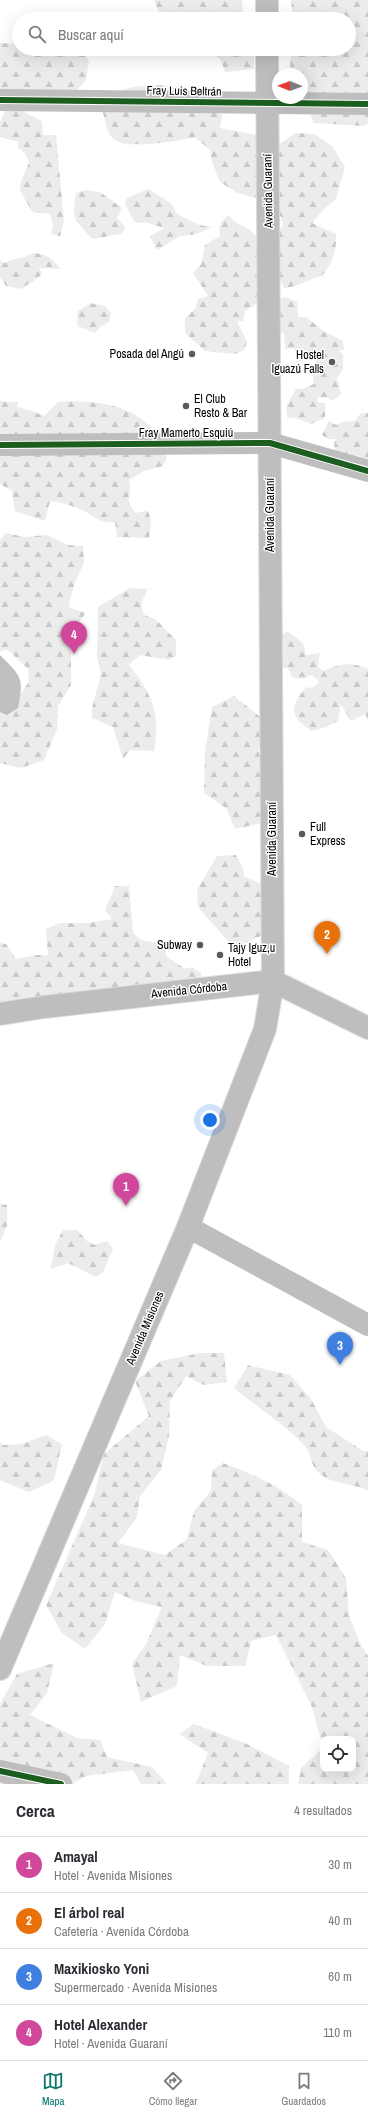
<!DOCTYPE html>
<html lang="es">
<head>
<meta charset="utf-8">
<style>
  :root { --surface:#fff; --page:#f7f7f7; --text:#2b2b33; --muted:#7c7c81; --line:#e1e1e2; --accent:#0f766e }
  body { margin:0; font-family:"Archivo Narrow",sans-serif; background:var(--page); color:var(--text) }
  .controls { position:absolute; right:12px; bottom:12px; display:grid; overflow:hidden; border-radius:8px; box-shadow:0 4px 16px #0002 }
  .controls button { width:36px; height:36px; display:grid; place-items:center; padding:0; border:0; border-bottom:1px solid var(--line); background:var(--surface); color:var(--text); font:20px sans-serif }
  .compass { position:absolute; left:272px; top:68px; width:36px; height:36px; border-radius:50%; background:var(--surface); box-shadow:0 4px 16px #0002; rotate:271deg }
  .you { position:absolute; left:210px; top:1120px; width:14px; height:14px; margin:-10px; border:3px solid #fff; border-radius:50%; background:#1a73e8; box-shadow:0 0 0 6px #1a73e833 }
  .badge { display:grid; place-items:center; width:26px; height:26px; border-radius:50%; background:var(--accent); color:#fff; font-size:13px; font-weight:700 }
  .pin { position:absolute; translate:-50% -33px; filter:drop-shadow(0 1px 2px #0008) }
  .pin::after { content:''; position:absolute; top:21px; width:14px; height:12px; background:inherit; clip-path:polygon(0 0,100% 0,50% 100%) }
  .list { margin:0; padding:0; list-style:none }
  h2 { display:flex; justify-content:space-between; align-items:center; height:52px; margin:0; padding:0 16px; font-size:17px }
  h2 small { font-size:13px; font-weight:400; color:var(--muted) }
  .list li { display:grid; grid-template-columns:26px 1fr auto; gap:12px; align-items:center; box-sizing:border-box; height:56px; padding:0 16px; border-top:1px solid var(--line) }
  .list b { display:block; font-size:15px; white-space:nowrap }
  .list p { margin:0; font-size:13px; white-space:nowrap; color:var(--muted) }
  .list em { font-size:13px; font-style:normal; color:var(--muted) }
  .icon { flex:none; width:22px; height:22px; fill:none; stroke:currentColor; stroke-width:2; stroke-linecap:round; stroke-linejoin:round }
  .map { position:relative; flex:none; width:368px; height:1784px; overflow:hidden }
  .search { position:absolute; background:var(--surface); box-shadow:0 4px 16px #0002; left:12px; right:12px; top:12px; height:44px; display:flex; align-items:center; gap:10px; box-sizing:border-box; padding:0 14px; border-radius:22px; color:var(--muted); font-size:15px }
  .sheet { height:276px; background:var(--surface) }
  nav { display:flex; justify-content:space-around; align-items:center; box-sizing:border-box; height:56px; border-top:1px solid var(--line); background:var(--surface); font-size:11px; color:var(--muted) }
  nav a { display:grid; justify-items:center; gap:2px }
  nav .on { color:var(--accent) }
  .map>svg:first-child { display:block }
  .forest { fill:url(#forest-firs) }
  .water { fill:#bfbfbf }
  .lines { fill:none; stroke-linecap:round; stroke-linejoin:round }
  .major-casing { stroke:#dbdbdb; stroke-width:24 }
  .minor { stroke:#bebebe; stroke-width:22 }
  .major { stroke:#bebebe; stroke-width:22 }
  .cycleway-casing { stroke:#fff; stroke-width:8 }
  .cycleway { stroke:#1b5e20; stroke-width:6 }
  .poi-dot { fill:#595959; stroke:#fff; stroke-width:1.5 }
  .labels { text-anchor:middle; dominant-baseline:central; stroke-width:3; stroke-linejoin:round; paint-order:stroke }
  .street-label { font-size:12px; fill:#000; stroke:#fff }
  .poi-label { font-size:12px; fill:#000; stroke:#fff; text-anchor:end }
</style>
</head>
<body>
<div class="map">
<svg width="368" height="1784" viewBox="0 0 368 1784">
  <defs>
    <pattern id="forest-firs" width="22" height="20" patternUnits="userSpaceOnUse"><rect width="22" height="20" fill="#ececec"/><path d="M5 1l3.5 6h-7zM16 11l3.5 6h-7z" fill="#c9c9c9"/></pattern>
  </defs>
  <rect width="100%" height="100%" fill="#fff"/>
  <path class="forest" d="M 154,0 L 242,0 L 243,19 L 164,19 L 160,15 Z
    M 291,0 L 368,0 L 368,124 L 364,126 L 314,123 L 302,98 L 302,74 L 290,73 L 291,49 L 349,49 L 349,19 L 293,19 Z
    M 0,43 L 19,44 L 19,49 L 81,49 L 89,61 L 86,80 L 77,90 L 0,100 Z
    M 208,49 L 254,49 L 254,69 L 225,72 L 220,59 Z
    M 162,85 L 205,95 L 222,116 L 220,128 L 257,135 L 276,146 L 296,133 L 314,134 L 332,146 L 345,167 L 336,199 L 325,208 L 312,223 L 336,234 C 337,251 332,264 322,276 C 307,279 299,287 284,288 L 278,276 L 274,242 L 283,225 L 281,217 L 261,200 L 238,193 L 220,182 L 212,162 L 210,150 L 196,138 C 178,140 129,150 115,140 C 106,135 105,118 102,109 C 122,83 132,88 162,85 Z
    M 11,100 L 24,112 L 42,121 L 43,135 L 56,135 L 64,221 L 60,236 L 51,234 L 53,225 L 50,214 L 32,212 L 20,190 L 20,185 L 29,162 L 25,153 L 18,148 L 18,142 L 0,137 L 0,122 Z
    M 148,189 L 171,203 L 177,214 L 199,225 L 212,227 L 197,234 L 180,236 L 157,250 L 150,236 L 164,228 L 148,223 L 134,222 L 125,203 L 127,198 Z
    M 85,190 L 100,192 L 122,208 L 117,218 L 126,228 L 121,234 L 92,239 C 74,217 72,224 76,193 Z
    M 229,215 C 237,227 245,224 253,233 C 265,247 259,285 259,302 L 245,311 L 243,321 L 237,321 L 247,342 L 244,350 L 235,354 L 205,351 L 185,333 L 185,318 L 195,309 L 198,299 L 208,296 L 193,273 L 201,264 L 205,245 L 220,236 C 218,226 221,221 229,215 Z
    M 33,253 C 47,254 52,258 61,269 L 39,268 L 42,274 L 34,281 L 20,289 L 6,286 L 0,277 L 0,261 L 5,263 C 14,257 24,259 33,253 Z
    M 286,297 L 297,302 L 298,317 L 306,317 L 325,332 L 343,341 L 344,350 L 339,350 L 343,355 L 343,369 L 337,378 L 341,394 L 332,401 L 326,397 L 318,397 L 318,403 L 325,403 L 325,418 L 311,424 L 296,418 L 287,418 L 286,407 L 296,389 L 302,389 L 314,384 L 312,372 L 317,359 L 309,359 L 297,362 L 294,348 L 285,349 L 284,333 L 275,332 L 276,301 Z
    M 90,303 L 105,306 L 111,313 L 109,322 L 101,326 L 95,333 L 78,326 L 77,321 L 78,311 Z
    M 0,401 L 18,402 L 17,407 L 32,411 L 44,416 L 58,402 C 90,399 137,404 157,435 C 161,442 164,450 167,458 L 163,466 L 144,471 L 129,480 C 133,497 123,495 135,513 L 148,511 L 151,520 L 149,538 L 117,537 L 115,522 C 101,525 95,516 84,511 C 73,506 62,502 50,501 L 45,521 L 15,511 L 12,491 L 0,484 Z
    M 368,413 L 368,477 L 365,461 L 358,455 L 350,458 L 337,456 L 334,446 L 335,439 L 328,439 L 322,435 L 329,421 L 336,425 L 343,422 L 355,421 L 360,414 Z
    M 6,533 L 24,537 L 47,535 L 68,545 L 83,546 L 84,563 L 75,582 L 68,607 L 86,613 L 71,632 L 71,685 L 58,706 L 57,729 L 44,760 L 21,768 L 0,763 L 0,707 L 14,703 L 29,682 L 28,669 L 8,650 L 0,651 L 0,540 Z
    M 130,588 L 148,589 L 141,603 L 144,615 L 155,619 L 176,640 L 176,656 L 169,660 L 140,655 L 129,665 C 152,694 161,714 154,751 L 130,750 L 123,759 L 113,727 L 92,718 L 92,708 L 101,675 L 97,656 L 98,607 Z
    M 287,631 L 303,643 L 306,655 L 320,653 L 318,667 L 324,671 C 339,663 352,662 368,669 L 368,722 L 365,714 L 351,721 L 341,704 L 338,721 L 326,727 L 312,731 C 290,717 289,709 305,688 L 315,687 L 319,681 L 311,675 L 303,679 L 293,678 L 288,668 L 281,668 L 276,641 Z
    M 234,696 L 269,724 L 258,750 L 269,786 L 268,822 L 235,829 L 227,809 L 204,793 L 205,752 L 212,707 Z
    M 236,855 L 243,868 L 244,876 L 263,885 L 276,925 L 261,936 L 234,948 L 198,907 L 197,890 L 217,856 Z
    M 115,886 L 129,886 L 133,933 L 141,940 L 165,944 L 166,956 L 185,969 L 192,967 L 201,973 L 203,987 L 62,1014 L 0,1024 L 0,943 L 6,944 L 16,959 L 37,955 L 48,955 L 46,929 L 60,923 L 87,923 L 112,919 L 105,910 Z
    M 0,1204 L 7,1205 L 7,1225 L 0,1242 Z
    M 63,1230 L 77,1230 L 87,1241 L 95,1245 L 107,1241 L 113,1249 L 103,1272 L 96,1277 L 68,1263 L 51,1269 L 55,1245 Z
    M 200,1353 L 224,1353 L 227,1382 L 204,1385 L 186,1376 L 170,1401 L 169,1436 L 161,1470 L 140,1496 L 137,1517 L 118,1543 L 165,1555 L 187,1539 L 194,1511 L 211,1491 L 212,1470 L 223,1463 C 253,1474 277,1485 302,1505 L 302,1542 L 328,1550 L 346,1578 L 349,1616 L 361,1645 L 368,1656 L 368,1784 L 298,1784 L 301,1768 L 323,1748 L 323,1769 L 353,1769 L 353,1739 L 323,1739 L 323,1747 L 312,1707 L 276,1635 L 251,1641 L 245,1666 L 207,1666 L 180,1655 L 177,1686 L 141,1702 L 132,1664 L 146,1644 L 162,1607 L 135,1601 L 115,1592 L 105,1624 L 85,1649 L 62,1633 L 46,1605 L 94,1496 L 104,1454 L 149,1416 L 135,1381 L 161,1361 Z
    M 248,1365 L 290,1375 L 311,1399 L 326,1427 L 363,1451 L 368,1451 L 368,1491 C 354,1482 331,1486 317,1471 C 311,1465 311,1453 305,1446 C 284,1424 257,1407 234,1388 Z
    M 46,1435 L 62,1444 L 54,1480 L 29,1492 L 0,1480 L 0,1442 L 3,1445 L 22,1444 Z
    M 54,1663 L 47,1693 L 30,1715 L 77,1738 L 100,1740 L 107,1757 L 152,1767 L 167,1784 L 141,1784 L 133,1770 L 86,1776 L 73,1784 L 0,1784 L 0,1704 L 17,1674 Z
    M 194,1724 L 245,1743 L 289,1766 L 289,1784 L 192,1784 L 196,1783 L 208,1753 L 179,1734 Z"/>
  <path class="water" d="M 0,655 C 22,677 24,678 18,708 L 7,715 L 0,712 Z"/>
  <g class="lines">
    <defs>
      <path id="major" d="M 267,19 L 267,0
        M 0,1014 L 44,1007 L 273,981 L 368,1028
        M 0,1669 L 188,1227 L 265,1029 L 273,981 L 267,49"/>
    </defs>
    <use href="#major" class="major-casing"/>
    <path class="minor" d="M 0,100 L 368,104
      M 0,445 L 270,443 L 368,471
      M 188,1227 L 368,1325
      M 0,1771 L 61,1784"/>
    <use href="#major" class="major"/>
    <defs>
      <path id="cycleway" d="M 0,100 L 368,104
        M 0,445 L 270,443 L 368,471
        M 0,1771 L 61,1784"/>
    </defs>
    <use href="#cycleway" class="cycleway-casing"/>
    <use href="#cycleway" class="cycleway"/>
  </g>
  <g class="poi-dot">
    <circle cx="192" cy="354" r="4"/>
    <circle cx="332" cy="362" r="4"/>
    <circle cx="186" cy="406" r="4"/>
    <circle cx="302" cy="834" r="4"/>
    <circle cx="200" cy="945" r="4"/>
    <circle cx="220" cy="955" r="4"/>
  </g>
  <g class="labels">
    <g class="street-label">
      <text transform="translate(184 91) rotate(1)">Fray Luis Beltrán</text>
      <text transform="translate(268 191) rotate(-91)">Avenida Guaraní</text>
      <text x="186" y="433">Fray Mamerto Esquiú</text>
      <text transform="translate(270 515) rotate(-90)">Avenida Guaraní</text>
      <text transform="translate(272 839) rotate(-90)">Avenida Guaraní</text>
      <text transform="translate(189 990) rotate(-6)">Avenida Córdoba</text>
      <text transform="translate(145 1328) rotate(-67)">Avenida Misiones</text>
    </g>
    <g class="poi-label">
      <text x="184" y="354">Posada del Angú</text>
      <text x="324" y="355">Hostel<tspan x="324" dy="14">Iguazú Falls</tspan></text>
      <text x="194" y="399" text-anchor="start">El Club<tspan x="194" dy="14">Resto &amp; Bar</tspan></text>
      <text x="310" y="827" text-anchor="start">Full<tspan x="310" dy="14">Express</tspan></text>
      <text x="192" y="945">Subway</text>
      <text x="228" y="948" text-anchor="start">Tajy Iguz,u<tspan x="228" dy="14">Hotel</tspan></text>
    </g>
  </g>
</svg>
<div class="controls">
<button><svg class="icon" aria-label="locate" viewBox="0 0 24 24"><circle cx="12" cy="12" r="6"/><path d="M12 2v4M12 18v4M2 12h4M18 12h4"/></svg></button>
</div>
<svg class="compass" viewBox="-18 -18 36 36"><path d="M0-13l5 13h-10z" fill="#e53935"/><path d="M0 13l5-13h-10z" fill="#7c7c81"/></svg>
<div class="you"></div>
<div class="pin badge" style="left:126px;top:1206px;background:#d1479c">1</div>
<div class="pin badge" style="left:327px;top:954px;background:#e8710a">2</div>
<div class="pin badge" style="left:340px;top:1365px;background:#3f7fe0">3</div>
<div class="pin badge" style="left:74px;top:654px;background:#d1479c">4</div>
<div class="search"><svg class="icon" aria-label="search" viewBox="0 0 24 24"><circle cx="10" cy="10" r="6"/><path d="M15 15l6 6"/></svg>Buscar aquí</div>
</div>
<section class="sheet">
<h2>Cerca<small>4 resultados</small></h2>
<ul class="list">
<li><span class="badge" style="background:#d1479c">1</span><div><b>Amayal</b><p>Hotel · Avenida Misiones</p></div><em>30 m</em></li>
<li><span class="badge" style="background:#e8710a">2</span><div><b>El árbol real</b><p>Cafetería · Avenida Córdoba</p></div><em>40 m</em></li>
<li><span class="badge" style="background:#3f7fe0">3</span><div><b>Maxikiosko Yoni</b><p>Supermercado · Avenida Misiones</p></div><em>60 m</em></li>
<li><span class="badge" style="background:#d1479c">4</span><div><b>Hotel Alexander</b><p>Hotel · Avenida Guaraní</p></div><em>110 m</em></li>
</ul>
</section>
<nav>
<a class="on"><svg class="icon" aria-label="map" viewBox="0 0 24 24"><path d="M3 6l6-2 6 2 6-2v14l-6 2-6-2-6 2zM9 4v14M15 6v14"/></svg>Mapa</a>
<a><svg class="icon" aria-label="directions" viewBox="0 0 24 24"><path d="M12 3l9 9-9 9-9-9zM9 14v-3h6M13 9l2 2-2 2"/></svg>Cómo llegar</a>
<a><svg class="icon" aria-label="saved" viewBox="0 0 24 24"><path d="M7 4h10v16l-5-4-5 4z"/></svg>Guardados</a>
</nav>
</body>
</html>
